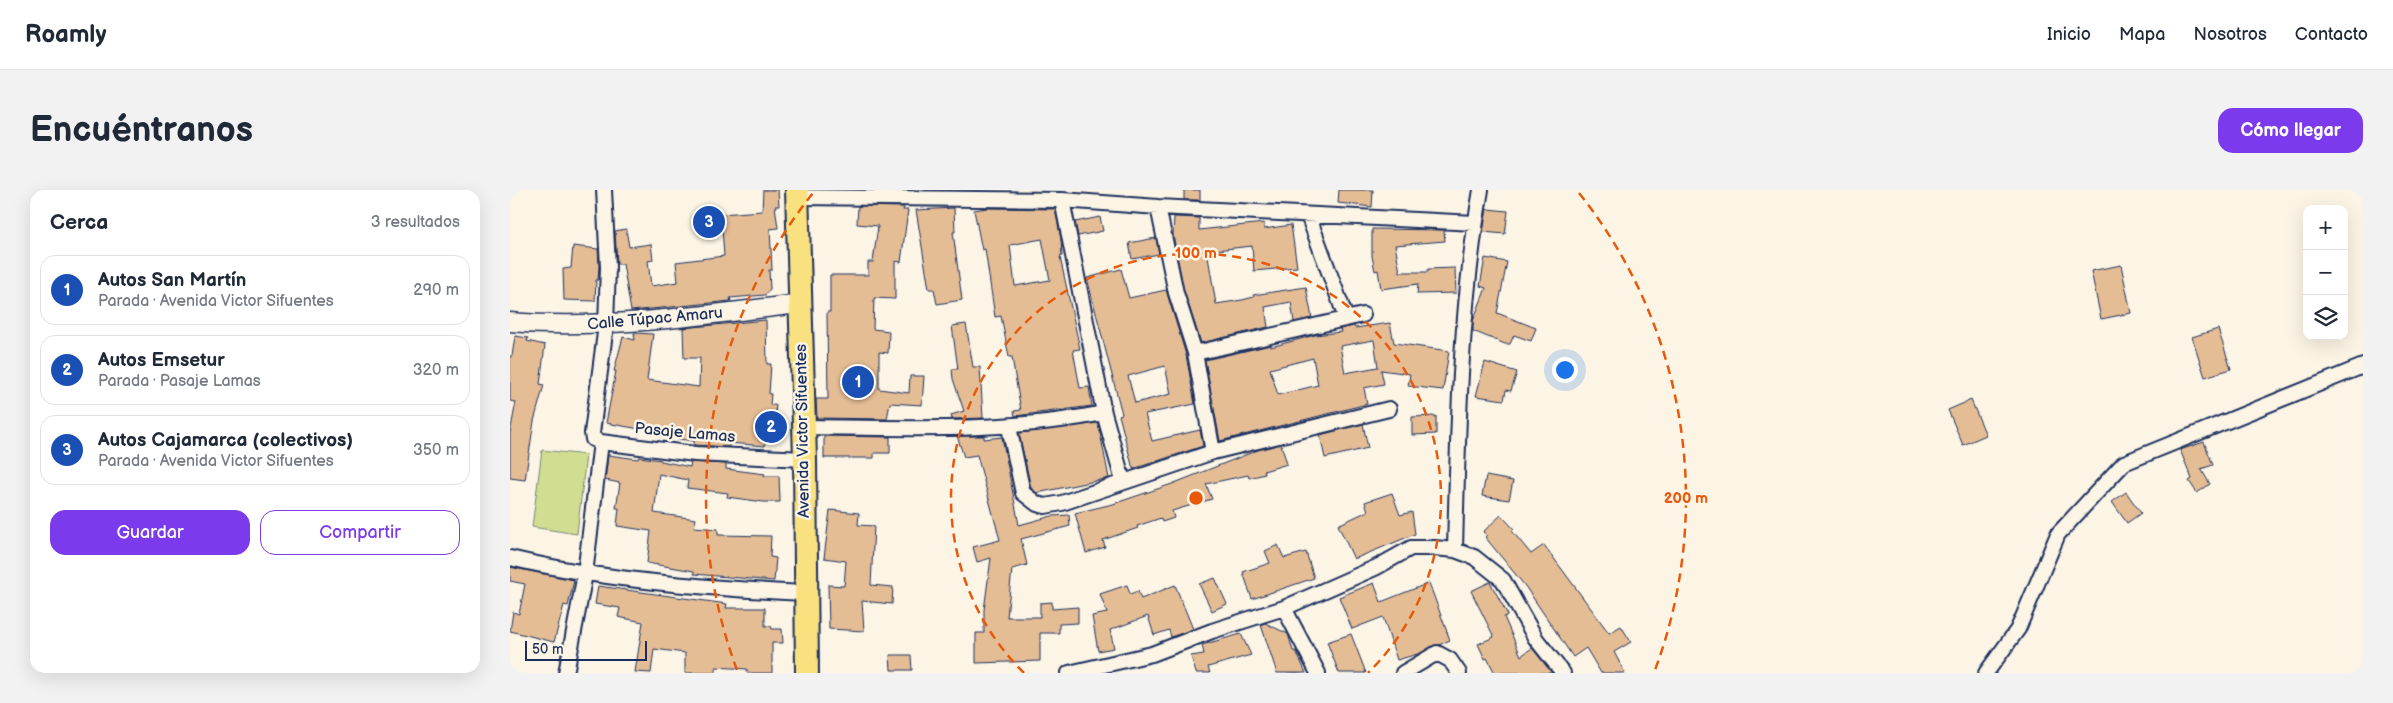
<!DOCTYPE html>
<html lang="es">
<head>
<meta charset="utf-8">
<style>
  :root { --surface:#fff; --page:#f2f2f3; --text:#1f2937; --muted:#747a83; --line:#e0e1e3; --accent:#7c3aed }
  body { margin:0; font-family:"Balsamiq Sans",sans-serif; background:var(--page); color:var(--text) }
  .controls { position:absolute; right:15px; top:15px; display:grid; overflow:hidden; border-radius:10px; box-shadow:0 5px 20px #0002 }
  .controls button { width:45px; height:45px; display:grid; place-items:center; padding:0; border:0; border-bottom:1px solid var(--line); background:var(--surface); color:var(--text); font:25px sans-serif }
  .scale { position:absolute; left:15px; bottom:12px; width:122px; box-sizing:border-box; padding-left:5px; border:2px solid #1b2f5e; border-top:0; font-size:14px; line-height:18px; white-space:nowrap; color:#1b2f5e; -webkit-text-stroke:4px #fcf5e5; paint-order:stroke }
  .you { position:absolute; left:1054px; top:179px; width:18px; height:18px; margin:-12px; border:4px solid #fff; border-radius:50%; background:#1a73e8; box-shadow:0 0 0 8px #1a73e833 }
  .badge { display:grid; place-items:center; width:32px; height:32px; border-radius:50%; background:var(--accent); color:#fff; font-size:16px; font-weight:700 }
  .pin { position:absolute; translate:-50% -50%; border:2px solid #fff; box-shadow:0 1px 5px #0006 }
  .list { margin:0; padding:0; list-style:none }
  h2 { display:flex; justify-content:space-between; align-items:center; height:65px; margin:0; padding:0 20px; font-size:21px }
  h2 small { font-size:16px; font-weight:400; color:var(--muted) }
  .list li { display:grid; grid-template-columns:32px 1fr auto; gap:15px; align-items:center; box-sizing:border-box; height:70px; margin:0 10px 10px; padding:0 10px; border:1px solid var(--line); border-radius:15px }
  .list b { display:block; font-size:19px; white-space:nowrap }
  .list p { margin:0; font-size:16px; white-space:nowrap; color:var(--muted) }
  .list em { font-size:16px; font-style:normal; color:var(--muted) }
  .actions { display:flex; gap:10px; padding:15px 20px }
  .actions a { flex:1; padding:11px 0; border:1px solid var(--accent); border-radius:15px; text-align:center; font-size:18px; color:var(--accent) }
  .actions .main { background:var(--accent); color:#fff }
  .icon { flex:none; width:28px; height:28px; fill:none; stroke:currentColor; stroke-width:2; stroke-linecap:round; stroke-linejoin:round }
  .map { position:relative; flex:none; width:1853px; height:483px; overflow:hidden; border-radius:15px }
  header { display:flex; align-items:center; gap:30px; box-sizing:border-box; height:70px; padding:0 25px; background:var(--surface); border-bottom:1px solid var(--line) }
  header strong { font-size:24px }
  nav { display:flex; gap:28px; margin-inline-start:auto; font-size:18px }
  .intro { display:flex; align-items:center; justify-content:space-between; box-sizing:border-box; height:120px; padding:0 30px }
  h1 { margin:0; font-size:35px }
  .button { padding:12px 22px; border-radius:15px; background:var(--accent); color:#fff; font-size:18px; font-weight:700 }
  main { display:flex; gap:30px; padding:0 30px }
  aside { flex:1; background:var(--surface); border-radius:15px; box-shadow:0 5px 20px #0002 }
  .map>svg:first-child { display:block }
  .green { fill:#d1de91; stroke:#768678 }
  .building { fill:#e5bd95; stroke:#1b2f5e; fill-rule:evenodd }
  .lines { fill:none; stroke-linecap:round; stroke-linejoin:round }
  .minor-casing { stroke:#1b2f5e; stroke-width:18 }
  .tertiary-casing { stroke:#1b2f5e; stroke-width:21 }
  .trunk-casing { stroke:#1b2f5e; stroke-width:26 }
  .minor { stroke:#fcf5e5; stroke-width:14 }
  .tertiary { stroke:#fcf5e5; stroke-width:18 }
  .trunk { stroke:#fae180; stroke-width:22 }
  .ring { fill:none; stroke:#e8590c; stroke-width:2.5; stroke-dasharray:9 6 }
  .labels { text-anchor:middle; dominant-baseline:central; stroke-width:5; stroke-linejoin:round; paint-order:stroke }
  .street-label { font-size:16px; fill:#1b2f5e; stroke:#fcf5e5 }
  .centre { fill:#e8590c; stroke:#fcf5e5; stroke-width:2.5 }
  .ring-label { font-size:15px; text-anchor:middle; font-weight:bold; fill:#e8590c; stroke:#fcf5e5; stroke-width:5; stroke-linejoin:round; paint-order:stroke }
</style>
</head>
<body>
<header>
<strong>Roamly</strong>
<nav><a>Inicio</a><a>Mapa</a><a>Nosotros</a><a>Contacto</a></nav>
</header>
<div class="intro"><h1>Encuéntranos</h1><a class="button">Cómo llegar</a></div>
<main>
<aside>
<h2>Cerca<small>3 resultados</small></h2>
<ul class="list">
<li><span class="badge" style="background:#1a4fb4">1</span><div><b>Autos San Martín</b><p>Parada · Avenida Victor Sifuentes</p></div><em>290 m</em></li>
<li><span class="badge" style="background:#1a4fb4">2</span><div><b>Autos Emsetur</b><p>Parada · Pasaje Lamas</p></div><em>320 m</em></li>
<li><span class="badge" style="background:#1a4fb4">3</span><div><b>Autos Cajamarca (colectivos)</b><p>Parada · Avenida Victor Sifuentes</p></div><em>350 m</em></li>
</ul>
<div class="actions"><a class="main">Guardar</a><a>Compartir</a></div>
</aside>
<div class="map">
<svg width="1853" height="483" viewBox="0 0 1853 483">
  <rect width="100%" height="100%" fill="#fcf5e5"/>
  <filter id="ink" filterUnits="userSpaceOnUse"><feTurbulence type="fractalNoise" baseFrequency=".02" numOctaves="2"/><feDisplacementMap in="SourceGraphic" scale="10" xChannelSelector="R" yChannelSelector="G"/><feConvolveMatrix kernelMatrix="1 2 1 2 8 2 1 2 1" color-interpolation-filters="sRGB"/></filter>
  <g filter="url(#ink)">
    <path class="green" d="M 32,260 L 76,265 L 67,344 L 22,337 Z"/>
    <path class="building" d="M 253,0 L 268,0 L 269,16 L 265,16 L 268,38 L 260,39 L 262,80 L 259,80 L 260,99 L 255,105 L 220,108 L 221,111 L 121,121 L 113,74 L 107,74 L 105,41 L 116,39 L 119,57 L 141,54 L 143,70 L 138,71 L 141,96 L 168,92 L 166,72 L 214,66 L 211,24 L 252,21 Z
      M 674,0 L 690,0 L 690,10 L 674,10 Z
      M 829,0 L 863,0 L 862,17 L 828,13 Z
      M 348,16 L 394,17 L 393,20 L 398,20 L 391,72 L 385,71 L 385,109 L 364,108 L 363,139 L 379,141 L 378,163 L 369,162 L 369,199 L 399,203 L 400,186 L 414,186 L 412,215 L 380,213 L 377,229 L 307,228 L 306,209 L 318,209 L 317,122 L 320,122 L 320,85 L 358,85 L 358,72 L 363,72 L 368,36 L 347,34 Z
      M 444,18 L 445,42 L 443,42 L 452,110 L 427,114 L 424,99 L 419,99 L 406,20 Z
      M 477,18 L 545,19 L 551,49 L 552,66 L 550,67 L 570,159 L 563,160 L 570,198 L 579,197 L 582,216 L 505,226 L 504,221 L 511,220 L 505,186 L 502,167 L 499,167 L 491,126 L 485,127 L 475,59 L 472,60 L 464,20 ZM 532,49 L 540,90 L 505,96 L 500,55 Z
      M 977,19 L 998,21 L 995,44 L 973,42 Z
      M 590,27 L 593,41 L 568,46 L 565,32 Z
      M 664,27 L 689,28 L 689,40 L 754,33 L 754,39 L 781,35 L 787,77 L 744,81 L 742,56 L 697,61 L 706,114 L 732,110 L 744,107 L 743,105 L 796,97 L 802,128 L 784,132 L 781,112 L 755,117 L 758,137 L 691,153 L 674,101 L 663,45 Z
      M 862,39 L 934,40 L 935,51 L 885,55 L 890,82 L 918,82 L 918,79 L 945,78 L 946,103 L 907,104 L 908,94 L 871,99 L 868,80 L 865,81 L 862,66 Z
      M 646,48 L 649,64 L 622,69 L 619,53 Z
      M 63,56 L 88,59 L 89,76 L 88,90 L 86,90 L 85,111 L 54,110 L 53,79 L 61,78 Z
      M 975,68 L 997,72 L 987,123 L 1026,138 L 1021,151 L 1004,145 L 1000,154 L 995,154 L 963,141 L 963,131 L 976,98 L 970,96 Z
      M 1611,75 L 1621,123 L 1591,129 L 1581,81 Z
      M 611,79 L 619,108 L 656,100 L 676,165 L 685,214 L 635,224 L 642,251 L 690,240 L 693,256 L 623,279 L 609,225 L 612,224 L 577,88 ZM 655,176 L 661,204 L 625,213 L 618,186 Z
      M 256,130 L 257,174 L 261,174 L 259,204 L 261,204 L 260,215 L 266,215 L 263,244 L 255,243 L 255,256 L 219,253 L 219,257 L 184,255 L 184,251 L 168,249 L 169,240 L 131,235 L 130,239 L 96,233 L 106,181 L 104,181 L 113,147 L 125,150 L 124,143 L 143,144 L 137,190 L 189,197 L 190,168 L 174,168 L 173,138 Z
      M 880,133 L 884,153 L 939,161 L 933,200 L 898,196 L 900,184 L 871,180 L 874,194 L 854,198 L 857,214 L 710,251 L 695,170 L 761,155 L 761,157 L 805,145 L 831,142 L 830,139 L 844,136 L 845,138 ZM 864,150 L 868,177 L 835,183 L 830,156 ZM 803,168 L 808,195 L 768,205 L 760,179 Z
      M 456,134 L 463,177 L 470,177 L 473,228 L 442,229 L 441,225 L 454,221 L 443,189 L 442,179 L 448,179 L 442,136 Z
      M 1708,139 L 1721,179 L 1695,187 L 1682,147 Z
      M 5,146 L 18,148 L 17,151 L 35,155 L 30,194 L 34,195 L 24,231 L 15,290 L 0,288 L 0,243 L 6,212 L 0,211 L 0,166 L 2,166 Z
      M 975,172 L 1007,182 L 1001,201 L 996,200 L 994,210 L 966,206 Z
      M 1461,210 L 1476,245 L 1453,255 L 1438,220 Z
      M 926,226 L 926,244 L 902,245 L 902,227 Z
      M 588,233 L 599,288 L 527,303 L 521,298 L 509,243 Z
      M 853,234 L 858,258 L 815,268 L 810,245 Z
      M 314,246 L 380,247 L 380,263 L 364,263 L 364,268 L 314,268 Z
      M 447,246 L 474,246 L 474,249 L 492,247 L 509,335 L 542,326 L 559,325 L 560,336 L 511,349 L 517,375 L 502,379 L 497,427 L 530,427 L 530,413 L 542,412 L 542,419 L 568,417 L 568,433 L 549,434 L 549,443 L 530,443 L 530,471 L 466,473 L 466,443 L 474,443 L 474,420 L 481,368 L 467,372 L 463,357 L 490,350 L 467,265 L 454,267 Z
      M 1694,252 L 1703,275 L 1691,279 L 1700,294 L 1687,303 L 1679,291 L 1682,289 L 1670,260 Z
      M 771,254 L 777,274 L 754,281 L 755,284 L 739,288 L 738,285 L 696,294 L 702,309 L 662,321 L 664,328 L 652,332 L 651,328 L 627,336 L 628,338 L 593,350 L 595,357 L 576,363 L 565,323 L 603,314 L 662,294 L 748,260 Z
      M 98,265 L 128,269 L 129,267 L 151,270 L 151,271 L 180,277 L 181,272 L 216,274 L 216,279 L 255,284 L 254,286 L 269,286 L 270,312 L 254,312 L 217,307 L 218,303 L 177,298 L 178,290 L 149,284 L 144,323 L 186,329 L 184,337 L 208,339 L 208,345 L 261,346 L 260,367 L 266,368 L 264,391 L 184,384 L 184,381 L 137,373 L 141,341 L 107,336 L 109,318 L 106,318 L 110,293 L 95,290 Z
      M 976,286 L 1003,291 L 999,310 L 972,306 Z
      M 1616,302 L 1631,323 L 1617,333 L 1602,312 Z
      M 882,303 L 890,325 L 902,322 L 905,344 L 844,369 L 828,335 L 858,321 L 855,312 Z
      M 320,320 L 349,323 L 348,335 L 364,336 L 361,395 L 383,397 L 382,414 L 352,411 L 354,441 L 319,439 L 318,395 L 334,396 L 336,371 L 314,368 Z
      M 991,325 L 1004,339 L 1002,341 L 1021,364 L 1034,355 L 1099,443 L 1111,436 L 1121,452 L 1104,462 L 1115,483 L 1091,483 L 1076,458 L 1063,467 L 1015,396 L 975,347 L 977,345 L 973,342 Z
      M 768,355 L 774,368 L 796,362 L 804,388 L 742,409 L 733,382 L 760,373 L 755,361 Z
      M 0,377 L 64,390 L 58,416 L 54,415 L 44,452 L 0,441 L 3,422 L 9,424 L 15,394 L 0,391 Z
      M 705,388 L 717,414 L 702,421 L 689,394 Z
      M 980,392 L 998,425 L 994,427 L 1011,466 L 1022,458 L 1042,483 L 985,483 L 977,468 L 975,469 L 968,454 L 984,447 L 961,401 Z
      M 864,393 L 871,412 L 919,393 L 940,450 L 911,463 L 887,470 L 873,427 L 842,439 L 829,407 Z
      M 617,395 L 620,404 L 628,401 L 631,409 L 665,395 L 683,439 L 661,447 L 659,440 L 644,445 L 638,426 L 600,440 L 604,458 L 588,461 L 582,426 L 597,423 L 590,404 Z
      M 88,396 L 217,414 L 216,418 L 255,418 L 255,436 L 261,436 L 262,439 L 272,439 L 273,453 L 262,453 L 262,483 L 237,483 L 237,479 L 206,477 L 206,483 L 175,483 L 175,463 L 144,459 L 141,483 L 125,482 L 133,432 L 108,427 L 110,418 L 85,414 Z
      M 755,433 L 778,444 L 783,461 L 786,461 L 796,483 L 767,483 L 751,435 Z
      M 731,444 L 741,465 L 698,477 L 700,483 L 686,483 L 681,466 L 694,464 L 692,455 Z
      M 841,444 L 856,483 L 829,483 L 817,452 Z
      M 380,465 L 401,465 L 402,480 L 381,480 Z"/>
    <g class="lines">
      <defs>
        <path id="minor" d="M 94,0 L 98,77 L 96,135 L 82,243 L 83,249 L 91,252 L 185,264 L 295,269
          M 287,7 L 552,10 L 648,17 L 965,33
          M 552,10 L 594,223 L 613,291
          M 648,17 L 666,103 L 685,163 L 703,262
          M 798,25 L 836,128
          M 685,163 L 853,125
          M 293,237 C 394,238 494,243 594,223
          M 499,237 L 513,303 L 527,314 L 535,316 L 552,313 L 703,262 L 879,219
          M 945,360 C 948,239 950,119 971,0
          M 0,368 C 97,391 196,398 295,403
          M 774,418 L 808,483
          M 56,483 L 75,384 L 91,252
          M 559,483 L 642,464 L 702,441 L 774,418 L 867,377 L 901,358 L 924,358 L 945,360 L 964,367 L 993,390 L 1026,449 L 1053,483
          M 893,483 L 927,463 L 940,470 L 949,483
          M 1476,483 L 1508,439 L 1548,344 L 1614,273 L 1853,176"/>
        <path id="tertiary" d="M 0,132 C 97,140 193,125 289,114"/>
        <path id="trunk" d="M 287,0 L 295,269 L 297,483"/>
      </defs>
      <use href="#minor" class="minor-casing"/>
      <use href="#tertiary" class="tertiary-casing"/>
      <use href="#trunk" class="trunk-casing"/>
      <use href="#minor" class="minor"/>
      <use href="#tertiary" class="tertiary"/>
      <use href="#trunk" class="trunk"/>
    </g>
  </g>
  <g class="ring">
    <path d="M514 483A245 245 0 1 1 858 483"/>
    <path d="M227 480A490 490 0 0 1 303 3M1069 3A490 490 0 0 1 1145 480"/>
  </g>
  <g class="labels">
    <g class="street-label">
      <text transform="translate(145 129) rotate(-5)">Calle Túpac Amaru</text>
      <text transform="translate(293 241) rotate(-91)">Avenida Victor Sifuentes</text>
      <text transform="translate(175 243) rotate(5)">Pasaje Lamas</text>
    </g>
  </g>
  <circle cx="686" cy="308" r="8" class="centre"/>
  <g class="ring-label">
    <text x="686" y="68">100 m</text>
    <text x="1176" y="313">200 m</text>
  </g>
</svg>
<div class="controls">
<button>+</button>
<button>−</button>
<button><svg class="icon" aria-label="layers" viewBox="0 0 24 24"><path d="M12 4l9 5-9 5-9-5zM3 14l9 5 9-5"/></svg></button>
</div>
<div class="scale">50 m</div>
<div class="you"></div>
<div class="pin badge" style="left:348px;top:192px;background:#1a4fb4">1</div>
<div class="pin badge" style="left:261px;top:237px;background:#1a4fb4">2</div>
<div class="pin badge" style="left:199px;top:32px;background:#1a4fb4">3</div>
</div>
</main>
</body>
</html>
